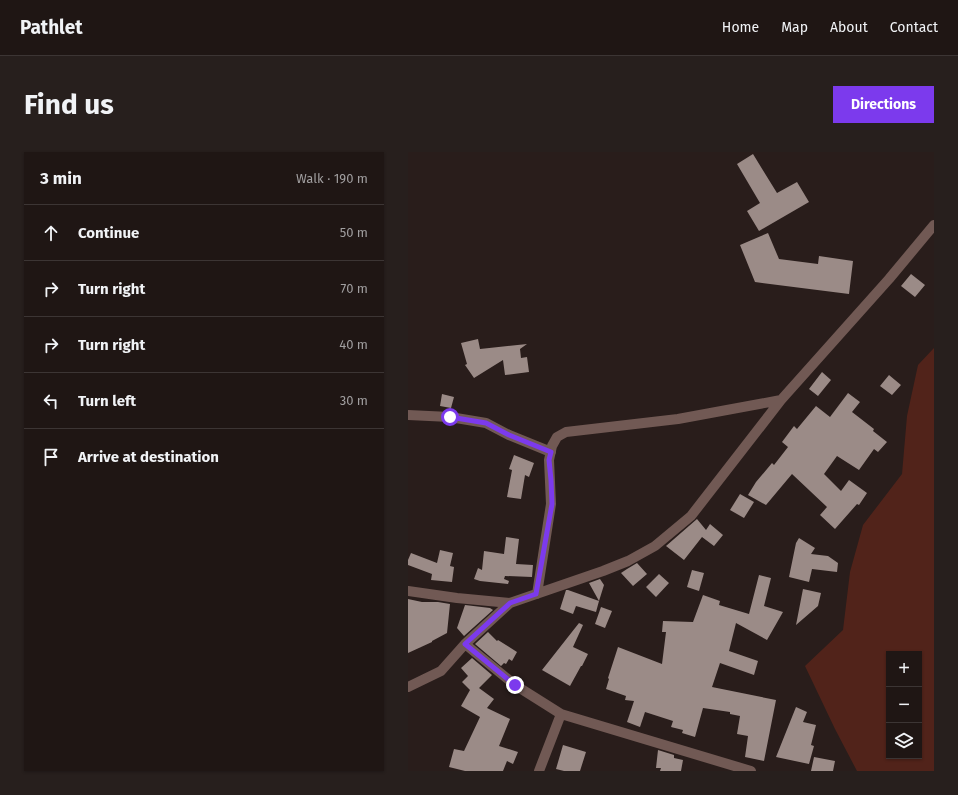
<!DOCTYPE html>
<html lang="en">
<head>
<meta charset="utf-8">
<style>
  :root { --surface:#1f1614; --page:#271f1d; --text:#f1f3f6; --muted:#a19fa0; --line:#3c3534; --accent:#7c3aed }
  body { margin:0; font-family:"Fira Sans",sans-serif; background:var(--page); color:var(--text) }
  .controls { position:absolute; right:12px; bottom:12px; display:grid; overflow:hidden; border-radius:0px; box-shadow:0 1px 3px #0004 }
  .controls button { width:36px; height:36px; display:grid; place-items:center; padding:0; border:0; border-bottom:1px solid var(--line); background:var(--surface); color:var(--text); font:20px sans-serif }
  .stop { position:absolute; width:12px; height:12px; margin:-9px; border:3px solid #7c3aed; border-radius:50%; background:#fff }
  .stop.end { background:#7c3aed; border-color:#fff; box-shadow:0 1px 4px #0008 }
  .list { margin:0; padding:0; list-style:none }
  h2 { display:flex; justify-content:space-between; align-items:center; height:52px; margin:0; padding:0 16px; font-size:17px }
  h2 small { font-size:13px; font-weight:400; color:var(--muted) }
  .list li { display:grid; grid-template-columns:26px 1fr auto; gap:12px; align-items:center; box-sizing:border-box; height:56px; padding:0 16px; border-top:1px solid var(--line) }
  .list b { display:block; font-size:15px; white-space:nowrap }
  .list em { font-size:13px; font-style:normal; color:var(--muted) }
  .icon { flex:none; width:22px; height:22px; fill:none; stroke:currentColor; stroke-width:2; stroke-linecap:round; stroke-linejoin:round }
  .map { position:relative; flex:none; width:526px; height:619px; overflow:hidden; border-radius:0px }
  header { display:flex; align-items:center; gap:24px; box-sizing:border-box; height:56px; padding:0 20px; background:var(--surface); border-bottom:1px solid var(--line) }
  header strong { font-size:19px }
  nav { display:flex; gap:22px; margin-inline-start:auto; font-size:14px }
  .intro { display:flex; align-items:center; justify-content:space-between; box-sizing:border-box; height:96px; padding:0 24px }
  h1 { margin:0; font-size:28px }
  .button { padding:10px 18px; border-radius:0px; background:var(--accent); color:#fff; font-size:14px; font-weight:700 }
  main { display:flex; gap:24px; padding:0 24px }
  aside { flex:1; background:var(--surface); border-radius:0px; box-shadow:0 1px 3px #0004 }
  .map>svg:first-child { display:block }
  .green { fill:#51231a; fill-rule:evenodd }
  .building { fill:#9b8b87 }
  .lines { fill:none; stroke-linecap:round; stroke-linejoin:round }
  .minor { stroke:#715954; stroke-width:10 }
  .route { stroke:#7c3aed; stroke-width:5 }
</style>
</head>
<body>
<header>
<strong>Pathlet</strong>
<nav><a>Home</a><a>Map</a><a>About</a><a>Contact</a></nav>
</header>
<div class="intro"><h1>Find us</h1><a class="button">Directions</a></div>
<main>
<aside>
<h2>3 min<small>Walk · 190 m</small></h2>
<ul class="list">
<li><svg class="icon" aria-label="ahead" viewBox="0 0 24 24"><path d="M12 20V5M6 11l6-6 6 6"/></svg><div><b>Continue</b></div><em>50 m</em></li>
<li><svg class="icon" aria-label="right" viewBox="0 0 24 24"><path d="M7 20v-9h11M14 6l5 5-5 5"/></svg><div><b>Turn right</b></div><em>70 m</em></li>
<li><svg class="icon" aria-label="right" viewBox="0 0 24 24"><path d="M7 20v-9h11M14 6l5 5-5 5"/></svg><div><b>Turn right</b></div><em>40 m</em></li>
<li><svg class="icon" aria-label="left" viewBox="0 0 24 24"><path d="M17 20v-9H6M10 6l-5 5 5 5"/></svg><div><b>Turn left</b></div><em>30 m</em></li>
<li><svg class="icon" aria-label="arrive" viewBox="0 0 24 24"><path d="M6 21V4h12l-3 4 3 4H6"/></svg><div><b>Arrive at destination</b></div></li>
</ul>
</aside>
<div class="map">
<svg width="526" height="619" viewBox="0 0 526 619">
  <rect width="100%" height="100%" fill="#291d1b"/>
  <path class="green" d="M 526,196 L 526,619 L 449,619 L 427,577 L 397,514 L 435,478 L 442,420 L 455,373 L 494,322 L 499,264 L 510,213 ZM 481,502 L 511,502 L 511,604 L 481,604 Z"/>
  <path class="building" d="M 345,2 L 369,41 L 389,30 L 401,50 L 351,79 L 339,59 L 352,51 L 329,12 Z
    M 360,81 L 371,107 L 410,112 L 411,104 L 445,109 L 441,142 L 347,130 L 332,93 Z
    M 503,122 L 517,133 L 507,145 L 493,134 Z
    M 70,187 L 72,197 L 119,192 L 112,197 L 113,206 L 119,205 L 121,220 L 97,223 L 95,208 L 66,226 L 57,213 L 59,212 L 53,191 Z
    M 414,220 L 423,228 L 410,244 L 401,237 Z
    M 481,223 L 493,233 L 484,243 L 472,234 Z
    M 440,241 L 452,250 L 444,260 L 466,277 L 465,279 L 479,290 L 470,300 L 466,297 L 451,318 L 429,304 L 416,322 L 433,339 L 441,328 L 459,341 L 451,353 L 449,352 L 427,377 L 412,363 L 419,355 L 384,322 L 358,353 L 340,343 L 348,330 L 364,311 L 366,313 L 380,295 L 374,290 L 386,274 L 389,277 L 408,254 L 422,265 Z
    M 34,242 L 46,245 L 43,256 L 32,254 Z
    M 106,303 L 126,311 L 121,325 L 117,323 L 113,347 L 99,345 L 104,318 L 101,317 Z
    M 332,342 L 346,350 L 336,366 L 322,358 Z
    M 289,367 L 298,378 L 302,372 L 315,383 L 306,394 L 294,385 L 276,408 L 258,394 Z
    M 98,385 L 111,387 L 108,412 L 125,413 L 124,425 L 97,424 L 96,427 L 101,429 L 100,432 L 72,429 L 66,427 L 70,416 L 74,418 L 76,399 L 96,402 Z
    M 391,386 L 407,396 L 403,402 L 420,404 L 430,411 L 429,420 L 404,417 L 401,430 L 381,425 L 388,391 Z
    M 32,398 L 45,401 L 42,414 L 46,415 L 44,430 L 23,428 L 24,422 L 0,413 L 0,408 L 3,401 L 29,411 Z
    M 229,411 L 239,422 L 225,434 L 213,421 L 219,417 Z
    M 284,418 L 296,421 L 291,439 L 279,435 Z
    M 251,422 L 261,431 L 248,445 L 238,435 Z
    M 351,423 L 363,426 L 356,454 L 375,460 L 359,488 L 328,471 L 321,499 L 350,509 L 346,523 L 312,511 L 304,535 L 368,548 L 356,609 L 337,605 L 340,584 L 329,582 L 332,564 L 322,562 L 322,560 L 295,556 L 287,585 L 274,581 L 275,578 L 263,575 L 265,569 L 237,560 L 232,575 L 219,570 L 226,549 L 217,548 L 218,544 L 198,537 L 201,527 L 200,526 L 210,495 L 254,512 L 258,480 L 254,480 L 255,469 L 285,470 L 295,443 L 312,449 L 311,453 L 341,462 Z
    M 192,427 L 196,433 L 191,449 L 181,431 Z
    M 395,437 L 413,441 L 410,454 L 388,473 Z
    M 158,438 L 160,438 L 191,449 L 188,460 L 168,454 L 165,462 L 152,457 Z
    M 0,447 L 14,450 L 30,450 L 42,452 L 39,481 L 24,489 L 24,490 L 0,501 Z
    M 57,453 L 82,456 L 85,458 L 56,484 L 49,476 Z
    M 193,455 L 204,459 L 197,476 L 187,472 Z
    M 171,471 L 175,473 L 165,495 L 180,502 L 174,514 L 173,514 L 162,534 L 134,518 Z
    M 80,480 L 89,489 L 90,488 L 109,500 L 104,509 L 101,507 L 98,512 L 96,511 L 93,514 L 67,492 Z
    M 64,506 L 84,523 L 71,536 L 86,547 L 79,556 L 102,567 L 91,594 L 110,600 L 105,612 L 99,609 L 95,619 L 57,619 L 41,615 L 46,597 L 56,599 L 72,565 L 53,554 L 62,538 L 54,530 L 60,524 L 53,516 Z
    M 388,555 L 399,560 L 395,570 L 408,573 L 403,593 L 406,594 L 401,612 L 368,605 Z
    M 155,593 L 178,600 L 172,619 L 156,619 L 148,617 Z
    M 250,598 L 266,603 L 266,606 L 275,608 L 273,619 L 252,619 L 253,616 L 248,616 Z
    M 406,605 L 427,609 L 425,619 L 403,619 Z"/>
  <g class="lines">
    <path class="minor" d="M 0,263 L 42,265 L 78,271 L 101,283 L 143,300
      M 0,439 L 49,446 L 102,451
      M 129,442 L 143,352 L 141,308 L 144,294 L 149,285 L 158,280 L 270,267 L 373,248
      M 57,492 L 107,533 L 153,562 L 131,619
      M 0,535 L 33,519 L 57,492 L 102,451 L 195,419 L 220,409 L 247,394 L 283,364 L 373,248 L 481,127 L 526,73
      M 153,562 L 343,619"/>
  </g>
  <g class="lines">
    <path class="route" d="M 42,265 L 78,271 L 101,283 L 143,300 L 141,308 L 143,328 L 144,352 L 128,442 L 102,451 L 57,492 L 107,533"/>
  </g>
</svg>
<div class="controls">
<button>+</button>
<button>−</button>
<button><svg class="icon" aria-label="layers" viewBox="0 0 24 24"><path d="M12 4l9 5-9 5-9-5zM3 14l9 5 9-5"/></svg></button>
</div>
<div class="stop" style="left:42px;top:265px"></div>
<div class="stop end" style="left:107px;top:533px"></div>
</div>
</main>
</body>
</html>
